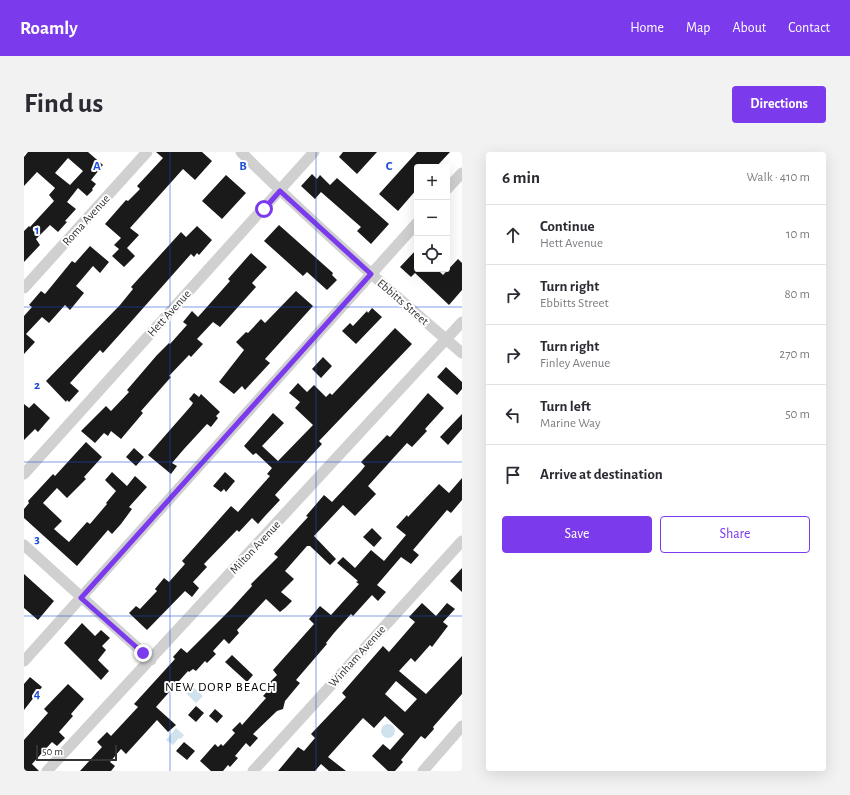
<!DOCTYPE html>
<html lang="en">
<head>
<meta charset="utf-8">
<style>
  :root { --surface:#fff; --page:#f2f2f3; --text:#2b2b33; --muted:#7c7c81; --line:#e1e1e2; --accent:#7c3aed }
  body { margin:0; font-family:"Alegreya Sans",sans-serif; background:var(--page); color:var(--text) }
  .controls { position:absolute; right:12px; top:12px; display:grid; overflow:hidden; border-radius:4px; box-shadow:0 4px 16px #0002 }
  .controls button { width:36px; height:36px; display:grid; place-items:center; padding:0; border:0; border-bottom:1px solid var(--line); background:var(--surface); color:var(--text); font:20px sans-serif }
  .scale { position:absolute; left:12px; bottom:10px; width:81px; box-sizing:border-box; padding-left:4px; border:2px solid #333; border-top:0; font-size:11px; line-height:14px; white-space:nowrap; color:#333; -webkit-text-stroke:3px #fff; paint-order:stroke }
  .stop { position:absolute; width:12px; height:12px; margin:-9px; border:3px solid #7c3aed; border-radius:50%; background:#fff }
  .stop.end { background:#7c3aed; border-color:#fff; box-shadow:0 1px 4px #0008 }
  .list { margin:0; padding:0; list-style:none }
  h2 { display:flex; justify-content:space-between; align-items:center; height:52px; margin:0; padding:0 16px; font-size:17px }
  h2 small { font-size:13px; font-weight:400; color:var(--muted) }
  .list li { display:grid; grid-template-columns:26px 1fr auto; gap:12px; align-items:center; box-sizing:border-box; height:60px; padding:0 16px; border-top:1px solid var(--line) }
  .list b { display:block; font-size:15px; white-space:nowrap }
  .list p { margin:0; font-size:13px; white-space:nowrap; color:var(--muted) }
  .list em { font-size:13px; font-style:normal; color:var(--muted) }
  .actions { display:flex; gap:8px; padding:12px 16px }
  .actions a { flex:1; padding:9px 0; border:1px solid var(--accent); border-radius:4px; text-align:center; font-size:14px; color:var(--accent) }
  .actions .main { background:var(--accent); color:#fff }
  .icon { flex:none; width:22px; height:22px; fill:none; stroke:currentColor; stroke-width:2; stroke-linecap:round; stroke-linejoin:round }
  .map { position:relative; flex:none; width:438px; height:619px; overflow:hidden; border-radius:4px }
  header { display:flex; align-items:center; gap:24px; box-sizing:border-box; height:56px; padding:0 20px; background:var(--accent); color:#fff }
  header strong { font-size:19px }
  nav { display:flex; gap:22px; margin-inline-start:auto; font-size:14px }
  .intro { display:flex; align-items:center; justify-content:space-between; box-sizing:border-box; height:96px; padding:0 24px }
  h1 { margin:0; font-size:28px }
  .button { padding:10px 18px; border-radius:4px; background:var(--accent); color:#fff; font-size:14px; font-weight:700 }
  main { display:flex; gap:24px; padding:0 24px }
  aside { flex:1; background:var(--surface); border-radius:4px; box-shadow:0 4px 16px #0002 }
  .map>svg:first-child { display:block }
  .water { fill:#cfe2ee }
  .building { fill:#1a1a1a; fill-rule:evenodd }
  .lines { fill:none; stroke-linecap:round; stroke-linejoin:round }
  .minor { stroke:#d0d0d0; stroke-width:11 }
  .route { stroke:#7c3aed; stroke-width:5 }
  .grid { fill:none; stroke:#1d4ed8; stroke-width:1; stroke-opacity:0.55 }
  .labels { text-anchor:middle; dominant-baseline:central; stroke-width:4; stroke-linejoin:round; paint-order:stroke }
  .street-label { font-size:12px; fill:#333; stroke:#fff }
  .neighbourhood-label { font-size:13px; letter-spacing:1px; fill:#000; stroke:#fff }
  .grid-label { font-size:13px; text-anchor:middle; font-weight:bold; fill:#1d4ed8; stroke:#fff; stroke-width:4; stroke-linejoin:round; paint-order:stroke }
</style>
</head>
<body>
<header>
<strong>Roamly</strong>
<nav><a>Home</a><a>Map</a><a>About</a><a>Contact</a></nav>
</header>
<div class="intro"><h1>Find us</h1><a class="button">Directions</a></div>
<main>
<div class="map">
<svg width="438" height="619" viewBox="0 0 438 619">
  <rect width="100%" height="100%" fill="#fff"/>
  <path class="water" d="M 168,534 L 179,544 L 172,551 L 162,541 Z
    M357 579a7 7 0 1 1 14 0a7 7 0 1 1-14 0Z
    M 152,576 L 160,583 L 157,587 L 155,586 L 149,593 L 142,588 Z"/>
  <path class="building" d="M 4,0 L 64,0 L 79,13 L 67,28 L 72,32 L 68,37 L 69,38 L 63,44 L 54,36 L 43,50 L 52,57 L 41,69 L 43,70 L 34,80 L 26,73 L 12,87 L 16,93 L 0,110 L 0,79 L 5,74 L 6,75 L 30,49 L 25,43 L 31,36 L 13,20 L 0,34 L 0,5 ZM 44,6 L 59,19 L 46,33 L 31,21 Z
    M 132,0 L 178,0 L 188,9 L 171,28 L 159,17 L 106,76 L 115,83 L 103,96 L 111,104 L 100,115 L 88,104 L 95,97 L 90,93 L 97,86 L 81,72 L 102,48 L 104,49 L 116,37 L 113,34 L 139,6 Z
    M 319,0 L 353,0 L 333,22 L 315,5 Z
    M 393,0 L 426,0 L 412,15 L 393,15 L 393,37 L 374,59 L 355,42 Z
    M 288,22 L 293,27 L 296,23 L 306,33 L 313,26 L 365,72 L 347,92 L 333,79 L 337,75 L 297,40 L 291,47 L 277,34 Z
    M 202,23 L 222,41 L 198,67 L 178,49 Z
    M 255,73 L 309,121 L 308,123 L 313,128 L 303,138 L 283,120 L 279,124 L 240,89 Z
    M 173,74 L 188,88 L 175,103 L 173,101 L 170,105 L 167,102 L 105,172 L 79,201 L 76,198 L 46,231 L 55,239 L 45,250 L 43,248 L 42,250 L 22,229 L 96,153 L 109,137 L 107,135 L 157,80 L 162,85 Z
    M 66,94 L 85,110 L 76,121 L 69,114 L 52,134 L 60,141 L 46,158 L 41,153 L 25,171 L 18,165 L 2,182 L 11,190 L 0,202 L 0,164 L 8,155 L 5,153 L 17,139 L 21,142 L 48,109 L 51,111 Z
    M 393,97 L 393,117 L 413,117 L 419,123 L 434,107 L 438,111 L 438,138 L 425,153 L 391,121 L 387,125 L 376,115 Z
    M 227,101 L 243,115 L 228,131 L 232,135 L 196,175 L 189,170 L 173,187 L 179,192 L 167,205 L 165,203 L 145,224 L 147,225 L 117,259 L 119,261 L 97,287 L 87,279 L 84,284 L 80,281 L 71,291 L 57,279 L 82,254 L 87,259 L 105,240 L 103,238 L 133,203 L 145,191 L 146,192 L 163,173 L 159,170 L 168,159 L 174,165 L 206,129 L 204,127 Z
    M 272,139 L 289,154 L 241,207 L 246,211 L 221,238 L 218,234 L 210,242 L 195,230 L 220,198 L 212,190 L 222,180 L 224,181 L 237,167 L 241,171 Z
    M 348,156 L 358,165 L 332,192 L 318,179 L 326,171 L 329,174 L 343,159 L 344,161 Z
    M 371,176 L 388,192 L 295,289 L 298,292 L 251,343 L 256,348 L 241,364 L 234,372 L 228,366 L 215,380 L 213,378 L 180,412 L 183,415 L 169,430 L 175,436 L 168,445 L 161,439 L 123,478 L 105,461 L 112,454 L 116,457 L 133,439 L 131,437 L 140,426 L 145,430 L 161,412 L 158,409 L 207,354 L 214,360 L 246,324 L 243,322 L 248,316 L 232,301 L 229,303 L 220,294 L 249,261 L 260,271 L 238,294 L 254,309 L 289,273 L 271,256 L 276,250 L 265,241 L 274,231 L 283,240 L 290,233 L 302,245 L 306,241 L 308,243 Z
    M 299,205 L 308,214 L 297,226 L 288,217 Z
    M 422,215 L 438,230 L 438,237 L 433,243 L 413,225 Z
    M 170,241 L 175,245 L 177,242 L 196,260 L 192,264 L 194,266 L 187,275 L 183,272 L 160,297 L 148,311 L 153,314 L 147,322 L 124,303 L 167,254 L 169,251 L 165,247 Z
    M 404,241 L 420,256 L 401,277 L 403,279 L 388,295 L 383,291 L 344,334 L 352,342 L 331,364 L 319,353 L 290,384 L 312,407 L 306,413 L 286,394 L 283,394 L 261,419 L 270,427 L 257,440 L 268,449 L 261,456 L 256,460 L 242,447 L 213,478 L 215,481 L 205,492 L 200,487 L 189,499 L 192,502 L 183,511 L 181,509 L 172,519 L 169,517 L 165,520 L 164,519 L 132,555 L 152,573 L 144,580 L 133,568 L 102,602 L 97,597 L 86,610 L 91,614 L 87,619 L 56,619 L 78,595 L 73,590 L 83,580 L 87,584 L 114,555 L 110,552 L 151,507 L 149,505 L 157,496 L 163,501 L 207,457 L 228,434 L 227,432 L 254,405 L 250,402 L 284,365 L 282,364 L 300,343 L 308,350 L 337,319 L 341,314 L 337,310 L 363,283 L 366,285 Z
    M 10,251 L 26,266 L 14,280 L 11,277 L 0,288 L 0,252 L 5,256 Z
    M 438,262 L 438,277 L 424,293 L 416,285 Z
    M 62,290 L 78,305 L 60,325 L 62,327 L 43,346 L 33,336 L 19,351 L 38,369 L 30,377 L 45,390 L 63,370 L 66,372 L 83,352 L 82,351 L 92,339 L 81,328 L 88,320 L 103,334 L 111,324 L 123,335 L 105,355 L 108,357 L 97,372 L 88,382 L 84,378 L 53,414 L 0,366 L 0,357 L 5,351 L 4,349 L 29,322 L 31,324 Z
    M 110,296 L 120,305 L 112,314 L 102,305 Z
    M 201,320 L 211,329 L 202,340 L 200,337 L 197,340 L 189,334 Z
    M 438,326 L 438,348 L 427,361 L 423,358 L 389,398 L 395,403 L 387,412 L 377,405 L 353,433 L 362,440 L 354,449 L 348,443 L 329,464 L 327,462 L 310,481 L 302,491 L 303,492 L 272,528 L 276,531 L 261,549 L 259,557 L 253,559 L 229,582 L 234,586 L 226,595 L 222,591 L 211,604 L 214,606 L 206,615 L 204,613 L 199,619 L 187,619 L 176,609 L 191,592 L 194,595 L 197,592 L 199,594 L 211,581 L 208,578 L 216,570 L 218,573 L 242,546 L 239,544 L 249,533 L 246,530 L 253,523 L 249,518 L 290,472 L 285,467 L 296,454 L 307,463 L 335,432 L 332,430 L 334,429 L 313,411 L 319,405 L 331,416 L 347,398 L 360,409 L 382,383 L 372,375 L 383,363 L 384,365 L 415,332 L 425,341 Z
    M 348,376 L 358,386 L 350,395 L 339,385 Z
    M 438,416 L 438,440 L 426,429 Z
    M 0,422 L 30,449 L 14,468 L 0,456 Z
    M 398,451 L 412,464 L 423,451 L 431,457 L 419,470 L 424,474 L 408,495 L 406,493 L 391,510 L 387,506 L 375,519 L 402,542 L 438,504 L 438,542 L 409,575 L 410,577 L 401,587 L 397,584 L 377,608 L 379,610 L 371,619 L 364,619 L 348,604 L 359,592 L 366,598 L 380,582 L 361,564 L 350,576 L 339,566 L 304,605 L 322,619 L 305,619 L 297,612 L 291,619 L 254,619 L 274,595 L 280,599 L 291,586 L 287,582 L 322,545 L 318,541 L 359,494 L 365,500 L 391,470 L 385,465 ZM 372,529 L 393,547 L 381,560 L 361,542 Z
    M 58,471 L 71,484 L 77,478 L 86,486 L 78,494 L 82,498 L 74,508 L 85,519 L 77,528 L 40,491 Z
    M 208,503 L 229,523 L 223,530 L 201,510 Z
    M 6,525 L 18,535 L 0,558 L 0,532 Z
    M 44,532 L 60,547 L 47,562 L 49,564 L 35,580 L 41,586 L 33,594 L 28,590 L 8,612 L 15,619 L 0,619 L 0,588 L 24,561 L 20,557 Z
    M 172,554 L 180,561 L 172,570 L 164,563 Z
    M 191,557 L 199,564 L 193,571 L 185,564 Z
    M 160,590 L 171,599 L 163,608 L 152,599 Z"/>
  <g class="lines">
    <path class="minor" d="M 217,0 C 287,70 362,136 438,201
      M 423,37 L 438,21
      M 0,136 L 123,0
      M 0,322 L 290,0
      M 0,393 L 127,508
      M 0,509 L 393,71
      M 23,619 L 438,170
      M 229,619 L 438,389
      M 399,619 L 438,574"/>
  </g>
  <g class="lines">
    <path class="route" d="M 119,501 L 57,446 L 347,122 L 256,39 L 240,57"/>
  </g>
  <path class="grid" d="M 146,0 L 146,619M 292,0 L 292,619M 0,155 L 438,155M 0,310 L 438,310M 0,464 L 438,464"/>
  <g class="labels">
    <g class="street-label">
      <text transform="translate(62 68) rotate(-48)">Roma Avenue</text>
      <text transform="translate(379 150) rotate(41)">Ebbitts Street</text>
      <text transform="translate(145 161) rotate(-48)">Hett Avenue</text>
      <text transform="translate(231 395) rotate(-47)">Milton Avenue</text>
      <text transform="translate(333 504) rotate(-48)">Winham Avenue</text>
    </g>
    <g class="neighbourhood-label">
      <text x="197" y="535">NEW DORP BEACH</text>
    </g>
  </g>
  <g class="grid-label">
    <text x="73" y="18">A</text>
    <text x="219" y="18">B</text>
    <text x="365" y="18">C</text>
    <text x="13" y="82">1</text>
    <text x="13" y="237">2</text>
    <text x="13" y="391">3</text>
    <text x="13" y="546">4</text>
  </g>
</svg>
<div class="controls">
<button>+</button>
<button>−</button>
<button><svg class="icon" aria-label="locate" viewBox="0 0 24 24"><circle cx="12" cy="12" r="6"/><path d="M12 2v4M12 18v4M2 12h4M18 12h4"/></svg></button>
</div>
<div class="scale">50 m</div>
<div class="stop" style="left:240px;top:57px"></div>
<div class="stop end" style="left:119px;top:501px"></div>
</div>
<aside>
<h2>6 min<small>Walk · 410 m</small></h2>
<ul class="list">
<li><svg class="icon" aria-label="ahead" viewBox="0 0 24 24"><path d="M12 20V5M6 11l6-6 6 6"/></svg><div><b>Continue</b><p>Hett Avenue</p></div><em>10 m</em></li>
<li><svg class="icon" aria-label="right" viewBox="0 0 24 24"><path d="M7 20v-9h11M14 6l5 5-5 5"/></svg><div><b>Turn right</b><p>Ebbitts Street</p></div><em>80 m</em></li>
<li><svg class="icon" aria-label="right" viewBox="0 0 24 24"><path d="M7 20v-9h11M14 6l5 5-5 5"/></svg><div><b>Turn right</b><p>Finley Avenue</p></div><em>270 m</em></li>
<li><svg class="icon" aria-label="left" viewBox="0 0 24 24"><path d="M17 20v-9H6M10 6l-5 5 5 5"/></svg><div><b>Turn left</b><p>Marine Way</p></div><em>50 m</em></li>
<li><svg class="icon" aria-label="arrive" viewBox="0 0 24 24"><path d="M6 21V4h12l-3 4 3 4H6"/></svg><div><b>Arrive at destination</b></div></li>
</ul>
<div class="actions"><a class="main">Save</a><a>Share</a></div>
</aside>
</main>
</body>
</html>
